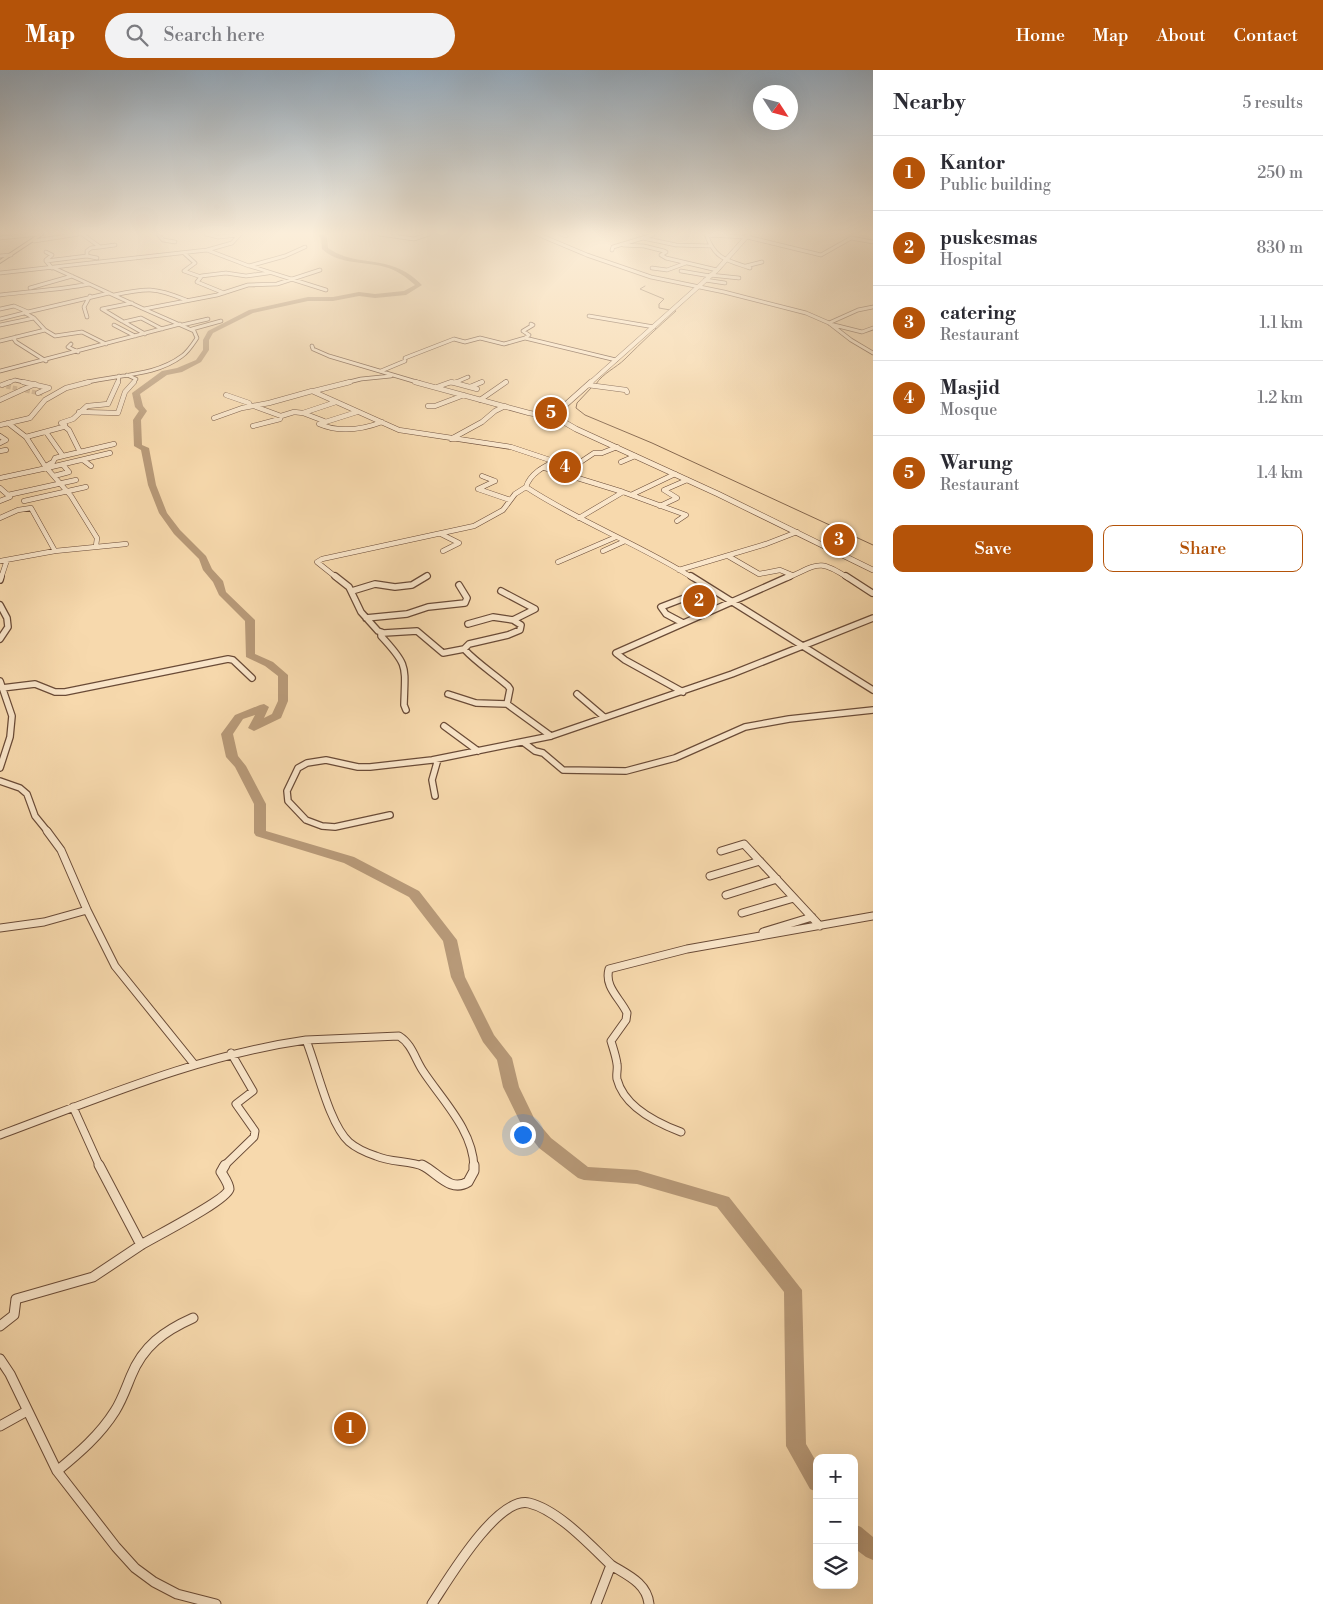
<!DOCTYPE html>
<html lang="en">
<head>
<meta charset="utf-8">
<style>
  :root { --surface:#fff; --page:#f2f2f3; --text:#2b2b33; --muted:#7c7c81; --line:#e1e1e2; --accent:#b45309 }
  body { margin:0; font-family:"Libre Bodoni",serif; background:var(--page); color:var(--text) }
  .controls { position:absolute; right:15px; bottom:15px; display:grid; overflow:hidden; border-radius:10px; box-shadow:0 5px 20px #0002 }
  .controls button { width:45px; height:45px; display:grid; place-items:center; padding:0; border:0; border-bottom:1px solid var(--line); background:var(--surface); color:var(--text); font:25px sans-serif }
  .compass { position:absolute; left:753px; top:15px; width:45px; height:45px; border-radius:50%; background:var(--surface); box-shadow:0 5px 20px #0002; rotate:126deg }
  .you { position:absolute; left:522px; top:1064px; width:18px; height:18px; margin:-12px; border:4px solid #fff; border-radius:50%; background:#1a73e8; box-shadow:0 0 0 8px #1a73e833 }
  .badge { display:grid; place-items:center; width:32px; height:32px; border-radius:50%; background:var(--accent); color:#fff; font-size:16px; font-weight:700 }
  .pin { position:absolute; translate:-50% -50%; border:2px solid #fff; box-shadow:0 1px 5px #0006 }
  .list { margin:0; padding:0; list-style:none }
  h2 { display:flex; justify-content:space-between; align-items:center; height:65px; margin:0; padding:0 20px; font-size:21px }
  h2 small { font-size:16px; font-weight:400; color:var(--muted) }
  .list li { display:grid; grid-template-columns:32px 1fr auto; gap:15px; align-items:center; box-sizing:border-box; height:75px; padding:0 20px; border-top:1px solid var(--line) }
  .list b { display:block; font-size:19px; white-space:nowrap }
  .list p { margin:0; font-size:16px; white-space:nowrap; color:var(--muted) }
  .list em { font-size:16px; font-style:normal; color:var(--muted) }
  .actions { display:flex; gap:10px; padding:15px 20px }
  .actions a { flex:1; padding:11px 0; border:1px solid var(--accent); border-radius:10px; text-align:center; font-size:18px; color:var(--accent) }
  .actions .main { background:var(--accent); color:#fff }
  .icon { flex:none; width:28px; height:28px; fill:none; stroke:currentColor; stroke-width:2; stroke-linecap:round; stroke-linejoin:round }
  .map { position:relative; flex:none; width:873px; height:1534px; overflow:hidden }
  header { display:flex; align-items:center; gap:30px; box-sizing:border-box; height:70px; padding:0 25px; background:var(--accent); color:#fff }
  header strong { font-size:24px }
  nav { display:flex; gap:28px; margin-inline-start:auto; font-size:18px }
  .search { width:350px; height:45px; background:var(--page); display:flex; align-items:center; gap:12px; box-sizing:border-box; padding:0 18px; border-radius:28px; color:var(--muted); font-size:19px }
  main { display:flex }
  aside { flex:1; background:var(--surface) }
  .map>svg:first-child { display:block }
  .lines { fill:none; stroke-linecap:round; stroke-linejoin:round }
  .stream { stroke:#85674e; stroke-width:1 }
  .river { fill:#b79978; fill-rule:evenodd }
  .minor-tunnel { stroke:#d1b38e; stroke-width:4.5; stroke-dasharray:4.5 2; stroke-linecap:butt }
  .minor-far4-casing { stroke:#6a4b37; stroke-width:4.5 }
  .minor-far3-casing { stroke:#6a4b37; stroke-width:5.5 }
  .minor-far2-casing { stroke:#6a4b37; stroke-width:8 }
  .minor-far1-casing { stroke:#6a4b37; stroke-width:9 }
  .minor-casing { stroke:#6a4b37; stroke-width:11 }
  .tertiary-far1-casing { stroke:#6a4b37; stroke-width:5 }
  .tertiary-casing { stroke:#6a4b37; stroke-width:6 }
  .primary-casing { stroke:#3b1c10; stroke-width:2 }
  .minor-far4 { stroke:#fae6ca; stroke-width:3 }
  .minor-far3 { stroke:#fae6ca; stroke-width:4.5 }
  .minor-far2 { stroke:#fae6ca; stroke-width:5.5 }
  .minor-far1 { stroke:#fae6ca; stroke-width:7 }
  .minor { stroke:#fae6ca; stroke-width:9 }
  .tertiary-far1 { stroke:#fae6ca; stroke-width:4 }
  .tertiary { stroke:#fae6ca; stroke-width:5 }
  .primary { fill:#f7d9ad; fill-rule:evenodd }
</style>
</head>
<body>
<header>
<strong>Map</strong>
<div class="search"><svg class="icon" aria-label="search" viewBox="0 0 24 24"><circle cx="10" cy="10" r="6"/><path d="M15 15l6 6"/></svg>Search here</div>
<nav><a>Home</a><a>Map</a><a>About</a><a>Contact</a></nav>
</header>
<main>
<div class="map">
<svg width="873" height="1534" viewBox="0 0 873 1534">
  <rect width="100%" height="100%" fill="#f7d9ad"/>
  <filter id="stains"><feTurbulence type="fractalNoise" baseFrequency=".004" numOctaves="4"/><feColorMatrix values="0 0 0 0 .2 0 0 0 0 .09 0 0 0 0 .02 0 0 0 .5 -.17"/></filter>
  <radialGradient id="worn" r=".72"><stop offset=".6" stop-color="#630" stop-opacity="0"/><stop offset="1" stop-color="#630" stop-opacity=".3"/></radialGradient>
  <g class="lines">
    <path class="stream" d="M 596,314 C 603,303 616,298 625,289 C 642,272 658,257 676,241 L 659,238 L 659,234 L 664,229 L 640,219 L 645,216
      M 592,317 L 577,333 L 576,338 L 585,345 L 652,373 L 873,475"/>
    <path class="river" d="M 317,164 L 323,164 L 327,168 L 328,178 C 358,199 390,182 422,215 L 406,225 L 375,228 L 359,226 L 333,231 L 308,231 L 253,243 L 213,263 L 209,270 L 209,280 L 201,292 L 182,302 L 167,305 L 140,324 L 143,336 L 147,341 L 141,350 L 142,375 L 149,378 L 156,415 L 167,443 L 180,460 L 206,486 L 212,499 L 223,511 L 226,522 L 255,550 L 255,584 L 273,592 L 288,605 L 288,631 L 281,648 L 254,661 L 248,658 L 255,645 L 243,649 L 233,664 L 238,686 L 246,696 L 266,734 L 266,761 L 354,787 L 419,821 L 457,870 L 465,907 L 494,965 L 512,988 L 519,1017 L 534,1048 L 551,1068 L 588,1097 L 637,1100 L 729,1127 L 802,1220 L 806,1374 L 817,1393 L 817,1422 L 810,1419 L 786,1376 L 784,1222 L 717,1137 L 637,1114 L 584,1110 L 578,1108 L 539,1078 L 522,1056 L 503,1017 L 497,990 L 483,972 L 451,907 L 443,871 L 409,827 L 344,793 L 256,766 L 254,763 L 254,734 L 235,697 L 226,687 L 221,664 L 235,645 L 260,635 L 264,634 L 269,637 L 264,648 L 272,644 L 278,631 L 278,606 L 265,596 L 246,587 L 245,551 L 219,525 L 213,512 L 203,500 L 199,489 L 174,464 L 159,443 L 148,415 L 141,380 L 134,376 L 133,350 L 139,341 L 135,337 L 132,323 L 162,301 L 177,298 L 196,290 L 203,280 L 203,270 L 208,261 L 249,240 L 308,227 L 333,227 L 359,222 L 375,224 L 404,221 L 415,215 C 406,207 397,200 385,197 C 364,191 339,195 322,179 L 321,168 Z
      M 854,1454 L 861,1457 L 873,1467 L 873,1490 L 866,1487 L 854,1478 Z"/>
    <path class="minor-tunnel" d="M 0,315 L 43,324"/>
    <defs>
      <path id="minor-far4" d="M 82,164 L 100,177 L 115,175
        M 158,164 L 163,170 L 175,172
        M 206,164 L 218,167 L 239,165
        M 379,164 L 414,169 L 429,164
        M 537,164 L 587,185 L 651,207 L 724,222 L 806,243 L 829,253 L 851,270 L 873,283
        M 561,164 L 566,166
        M 706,164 C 715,190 727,190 750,198
        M 706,165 L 747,167 L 821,185 L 851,168 L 873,172
        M 0,168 L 40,164
        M 643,168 L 676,175 L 711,176
        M 34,171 L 79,164
        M 623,175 L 644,176 L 664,181 L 666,182 L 661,185 L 666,188 L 717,200
        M 207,180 L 249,196 L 285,186 L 305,177
        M 612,180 L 613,177 L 653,165 L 650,164
        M 46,182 L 52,185 L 46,190
        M 185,184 L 195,193 L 184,201 L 201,207
        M 0,186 L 11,185
        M 87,186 L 97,188
        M 250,196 L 326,220
        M 746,196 L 762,192
        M 52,198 L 46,191 L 87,186 L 87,181 L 91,178 L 100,177
        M 54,198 L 144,239 L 217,225 L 248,215 L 277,214 L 320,200
        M 652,198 L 667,200 L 686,193
        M 681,201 L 710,206
        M 0,203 L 207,180 L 232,173 L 240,164
        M 710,205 L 739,208
        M 201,206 L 226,203 L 246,206 L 268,203
        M 201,207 L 197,212 L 224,223
        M 705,210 L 725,213
        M 30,218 L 72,206
        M 0,225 C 30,221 60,220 89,214
        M 114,225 C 147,218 154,217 186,230
        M 0,239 L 14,236 L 28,242 L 109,223
        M 589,246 L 654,257
        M 87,247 L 84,237 L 90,226
        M 0,249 L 28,242
        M 122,251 L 102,239 L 132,233
        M 124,252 L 141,248 L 162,259
        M 124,252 L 145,264
        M 829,253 L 858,240 L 873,237
        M 531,254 L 533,255 L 523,261 L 529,265 L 525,268 L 616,290
        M 830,254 L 862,262 L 873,258
        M 0,255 L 34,248
        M 114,255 L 135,266
        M 182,255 L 208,249
        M 192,259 L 221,251
        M 45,260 L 55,266 L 82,262 L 106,274
        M 16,267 L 14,269 L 16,272 L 46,291
        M 0,271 L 45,260 L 34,248 L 25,243
        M 71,274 L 68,277 L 78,282
        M 312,276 L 313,279 L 329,286 L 420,313
        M 0,301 L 180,254
        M 381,301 L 405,291 L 405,288 L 454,269 L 465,272 L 480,268 L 504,274 L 525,268
        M 127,305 L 136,309 L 133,313
        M 7,313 L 15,310 L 28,313
        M 84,313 C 117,304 154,307 182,286 C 188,282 193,274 197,268 L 194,261 L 144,239
        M 118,313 L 119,306
        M 345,313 L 361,309 L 391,306
        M 448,313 L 455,313
        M 454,313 L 468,307
        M 479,313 L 482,312
        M 504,313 L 506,312"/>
      <path id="minor-far3" d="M 23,312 L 49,318 L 38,323
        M 415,312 L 529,343 L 557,348
        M 454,313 L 457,312
        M 2,315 L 10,312
        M 588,315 L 626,320 L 627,322
        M 437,317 L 451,312 L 477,319
        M 470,317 L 482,312
        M 314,321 L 350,312
        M 226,325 L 249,333 L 250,336
        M 0,330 L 35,314
        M 480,330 L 506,312
        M 254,336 L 281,346 L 294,342 L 303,343 L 336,332
        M 428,336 L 435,336 L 464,325
        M 79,342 L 118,343 L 125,322 L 134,312
        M 357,342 L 319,354 C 340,363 361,360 382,352
        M 303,343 L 324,351
        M 214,348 L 242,338 L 269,333 L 312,321 L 399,360 L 511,377 L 553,391
        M 8,353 L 26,367
        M 0,355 L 30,348 L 45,330 L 66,318 L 89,312
        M 64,356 L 69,360 L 80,382 L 114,374
        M 253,356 L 280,349 L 281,346
        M 46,362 L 63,386 L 80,382
        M 0,366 L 6,370 L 0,373
        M 451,369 L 482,352 L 495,341 L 505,336
        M 0,381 L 6,380
        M 570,383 C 555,393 532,398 526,417 C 579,452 639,474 693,508
        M 83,390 L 91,396
        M 621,392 L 635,386
        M 46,396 L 53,392 L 55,388 L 63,386
        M 573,397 L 594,383 L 602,383 L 617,377
        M 47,398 L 110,383
        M 545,398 L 623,422
        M 54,406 L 69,402 L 63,395
        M 482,406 L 495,411
        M 0,408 L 47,398
        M 495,411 L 478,419 L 510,430
        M 0,418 L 8,425
        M 631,425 L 675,404
        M 0,431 L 10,427 L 8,425 L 76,410
        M 24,431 L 86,417
        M 660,436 L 677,428 L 664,420 L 687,410
        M 0,448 L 18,440 L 31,438 L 55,481
        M 579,448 L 623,422 L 686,445 L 677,451
        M 441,464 L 459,473 L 443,481
        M 96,476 L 97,468 L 71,426 L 45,396 L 26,367 L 63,357 L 65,355 L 61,353 L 73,349 L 87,336 L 108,334 L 118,312
        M 603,481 L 625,471
        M 728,486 L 759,504 L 780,500 L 792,505
        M 0,491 L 55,481 L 126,474
        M 558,492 L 616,467
        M 679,500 L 766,474 L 797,462
        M 1,508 L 7,490
        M 337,508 L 317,492 L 322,489 L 474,456 L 503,440 L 515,424 L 526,417
        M 424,508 L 427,506
        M 787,508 C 818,495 818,488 848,508"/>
      <path id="minor-far2" d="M 335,506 L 349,517 L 361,542 L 378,561 L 384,563 L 417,561 L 443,583 L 464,579 L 469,574 L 508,565 L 520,560 L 521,555 L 513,550 L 535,539 L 501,521
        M 691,506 L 873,620
        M 846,506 L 872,523
        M 0,510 L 1,506
        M 352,521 L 375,514 L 395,517 L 412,515 L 427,506
        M 0,535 L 7,548 L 8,557 L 0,569
        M 366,548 L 407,544 L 428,537 L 465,533 L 467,528 L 459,515
        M 683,553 L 666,544 L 661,537 L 708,519
        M 468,554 L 493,547 L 513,550
        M 381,562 L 381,566 C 409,596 405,596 404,635 L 406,640
        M 464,579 C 477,593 493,603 508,616 L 510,619 L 507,634 L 551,666
        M 0,611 L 12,646 L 10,667 L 0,698
        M 2,618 L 35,614 L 55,622 L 65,622 L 228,589 L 233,590 L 252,608
        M 683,622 L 625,590 L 616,583 L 790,506
        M 448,624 L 476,633 L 507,634
        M 577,624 L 604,647
        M 444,656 L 478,681
        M 523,672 L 535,681 L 543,683 L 563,700 L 626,701 L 675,688 L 745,657 L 789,649 L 873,640
        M 0,711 L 20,718 L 27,724 L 35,746 L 48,762
        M 435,726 L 432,710 L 438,689
        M 390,745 L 335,757 L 322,756 L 306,750 L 288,731 L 287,721 L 298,698 L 307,693 L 326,690 L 358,697 L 370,697 L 432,690 L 551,666 L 732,604 L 873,548"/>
      <path id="minor-far1" d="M 721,781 L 744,774 L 820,856
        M 710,806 L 760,791
        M 726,825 L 777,809
        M 87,840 L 115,896 L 194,994
        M 742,843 L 794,828
        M 0,858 L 44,852 L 87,840 L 61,780 L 47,761
        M 763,862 L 812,847
        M 306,970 C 317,997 329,1054 349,1072 C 357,1079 367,1083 376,1086 C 392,1093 409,1090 425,1097
        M 306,970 L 399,966 C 412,974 415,989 423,1001 C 442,1030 473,1060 474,1097
        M 73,1037 L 100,1097
        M 681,1062 C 657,1053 624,1037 617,1009 C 616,1004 618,999 617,994 C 616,986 613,978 611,971 L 626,950 L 627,943 C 620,928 604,917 609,899 L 687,879 L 873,846
        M 0,1065 C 100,1028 200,985 306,970
        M 223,1097 L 254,1067 L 255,1061 L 236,1034 L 253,1021 L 231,983"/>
      <path id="minor" d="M 422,1095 C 437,1102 450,1123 468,1112 L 474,1101 L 474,1095
        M 141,1175 C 154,1167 227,1130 229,1119 C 229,1114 224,1107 221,1102 L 225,1095
        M 0,1256 L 14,1245 L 16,1229 L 93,1207 L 141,1175 L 99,1095
        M 0,1289 L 10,1304 L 57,1401 L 116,1477 L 135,1498 L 154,1512 L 177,1524 L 216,1534
        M 0,1356 L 27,1341
        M 57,1401 C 79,1383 100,1365 115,1341 C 122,1330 126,1318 131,1306 C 143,1276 164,1261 193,1248
        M 611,1495 C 627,1505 647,1513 649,1534
        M 432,1534 C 448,1510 497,1426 529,1433 C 558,1440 590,1475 611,1495 L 596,1534"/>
      <path id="tertiary-far1" d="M 590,313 L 717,200 L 749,164"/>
      <path id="tertiary" d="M 591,312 L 563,337 L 557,348 L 576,359 L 718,424 L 873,500"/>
      <path id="primary" d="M 39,164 L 44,164 L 0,193 L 0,190 Z"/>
    </defs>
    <use href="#minor-far4" class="minor-far4-casing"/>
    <use href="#minor-far3" class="minor-far3-casing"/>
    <use href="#minor-far2" class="minor-far2-casing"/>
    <use href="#minor-far1" class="minor-far1-casing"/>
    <use href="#minor" class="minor-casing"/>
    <use href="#tertiary-far1" class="tertiary-far1-casing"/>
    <use href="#tertiary" class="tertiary-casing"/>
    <use href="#primary" class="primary-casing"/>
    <use href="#minor-far4" class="minor-far4"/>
    <use href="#minor-far3" class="minor-far3"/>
    <use href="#minor-far2" class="minor-far2"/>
    <use href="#minor-far1" class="minor-far1"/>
    <use href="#minor" class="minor"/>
    <use href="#tertiary-far1" class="tertiary-far1"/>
    <use href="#tertiary" class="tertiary"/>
    <use href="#primary" class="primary"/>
  </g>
  <linearGradient id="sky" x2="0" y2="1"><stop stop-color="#94a9bb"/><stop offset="0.43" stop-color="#fbeeda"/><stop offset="1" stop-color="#fbeeda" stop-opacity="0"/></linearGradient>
  <rect width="873" height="379" fill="url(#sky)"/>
  <rect width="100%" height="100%" filter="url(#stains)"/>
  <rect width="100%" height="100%" fill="url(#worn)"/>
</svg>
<div class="controls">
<button>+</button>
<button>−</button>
<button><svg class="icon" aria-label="layers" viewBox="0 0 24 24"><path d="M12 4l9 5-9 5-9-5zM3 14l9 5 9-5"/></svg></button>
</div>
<svg class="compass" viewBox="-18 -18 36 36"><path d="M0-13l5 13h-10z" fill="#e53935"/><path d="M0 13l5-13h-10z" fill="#7c7c81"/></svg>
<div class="you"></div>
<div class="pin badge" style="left:350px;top:1358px">1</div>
<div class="pin badge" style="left:699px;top:531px">2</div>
<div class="pin badge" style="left:839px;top:470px">3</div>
<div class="pin badge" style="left:565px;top:397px">4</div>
<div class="pin badge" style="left:551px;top:343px">5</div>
</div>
<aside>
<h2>Nearby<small>5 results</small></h2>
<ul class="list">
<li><span class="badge">1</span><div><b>Kantor</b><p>Public building</p></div><em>250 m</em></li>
<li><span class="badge">2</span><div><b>puskesmas</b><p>Hospital</p></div><em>830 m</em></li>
<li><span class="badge">3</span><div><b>catering</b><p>Restaurant</p></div><em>1.1 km</em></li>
<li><span class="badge">4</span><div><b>Masjid</b><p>Mosque</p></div><em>1.2 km</em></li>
<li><span class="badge">5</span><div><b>Warung</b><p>Restaurant</p></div><em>1.4 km</em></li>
</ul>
<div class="actions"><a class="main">Save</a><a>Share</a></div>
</aside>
</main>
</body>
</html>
